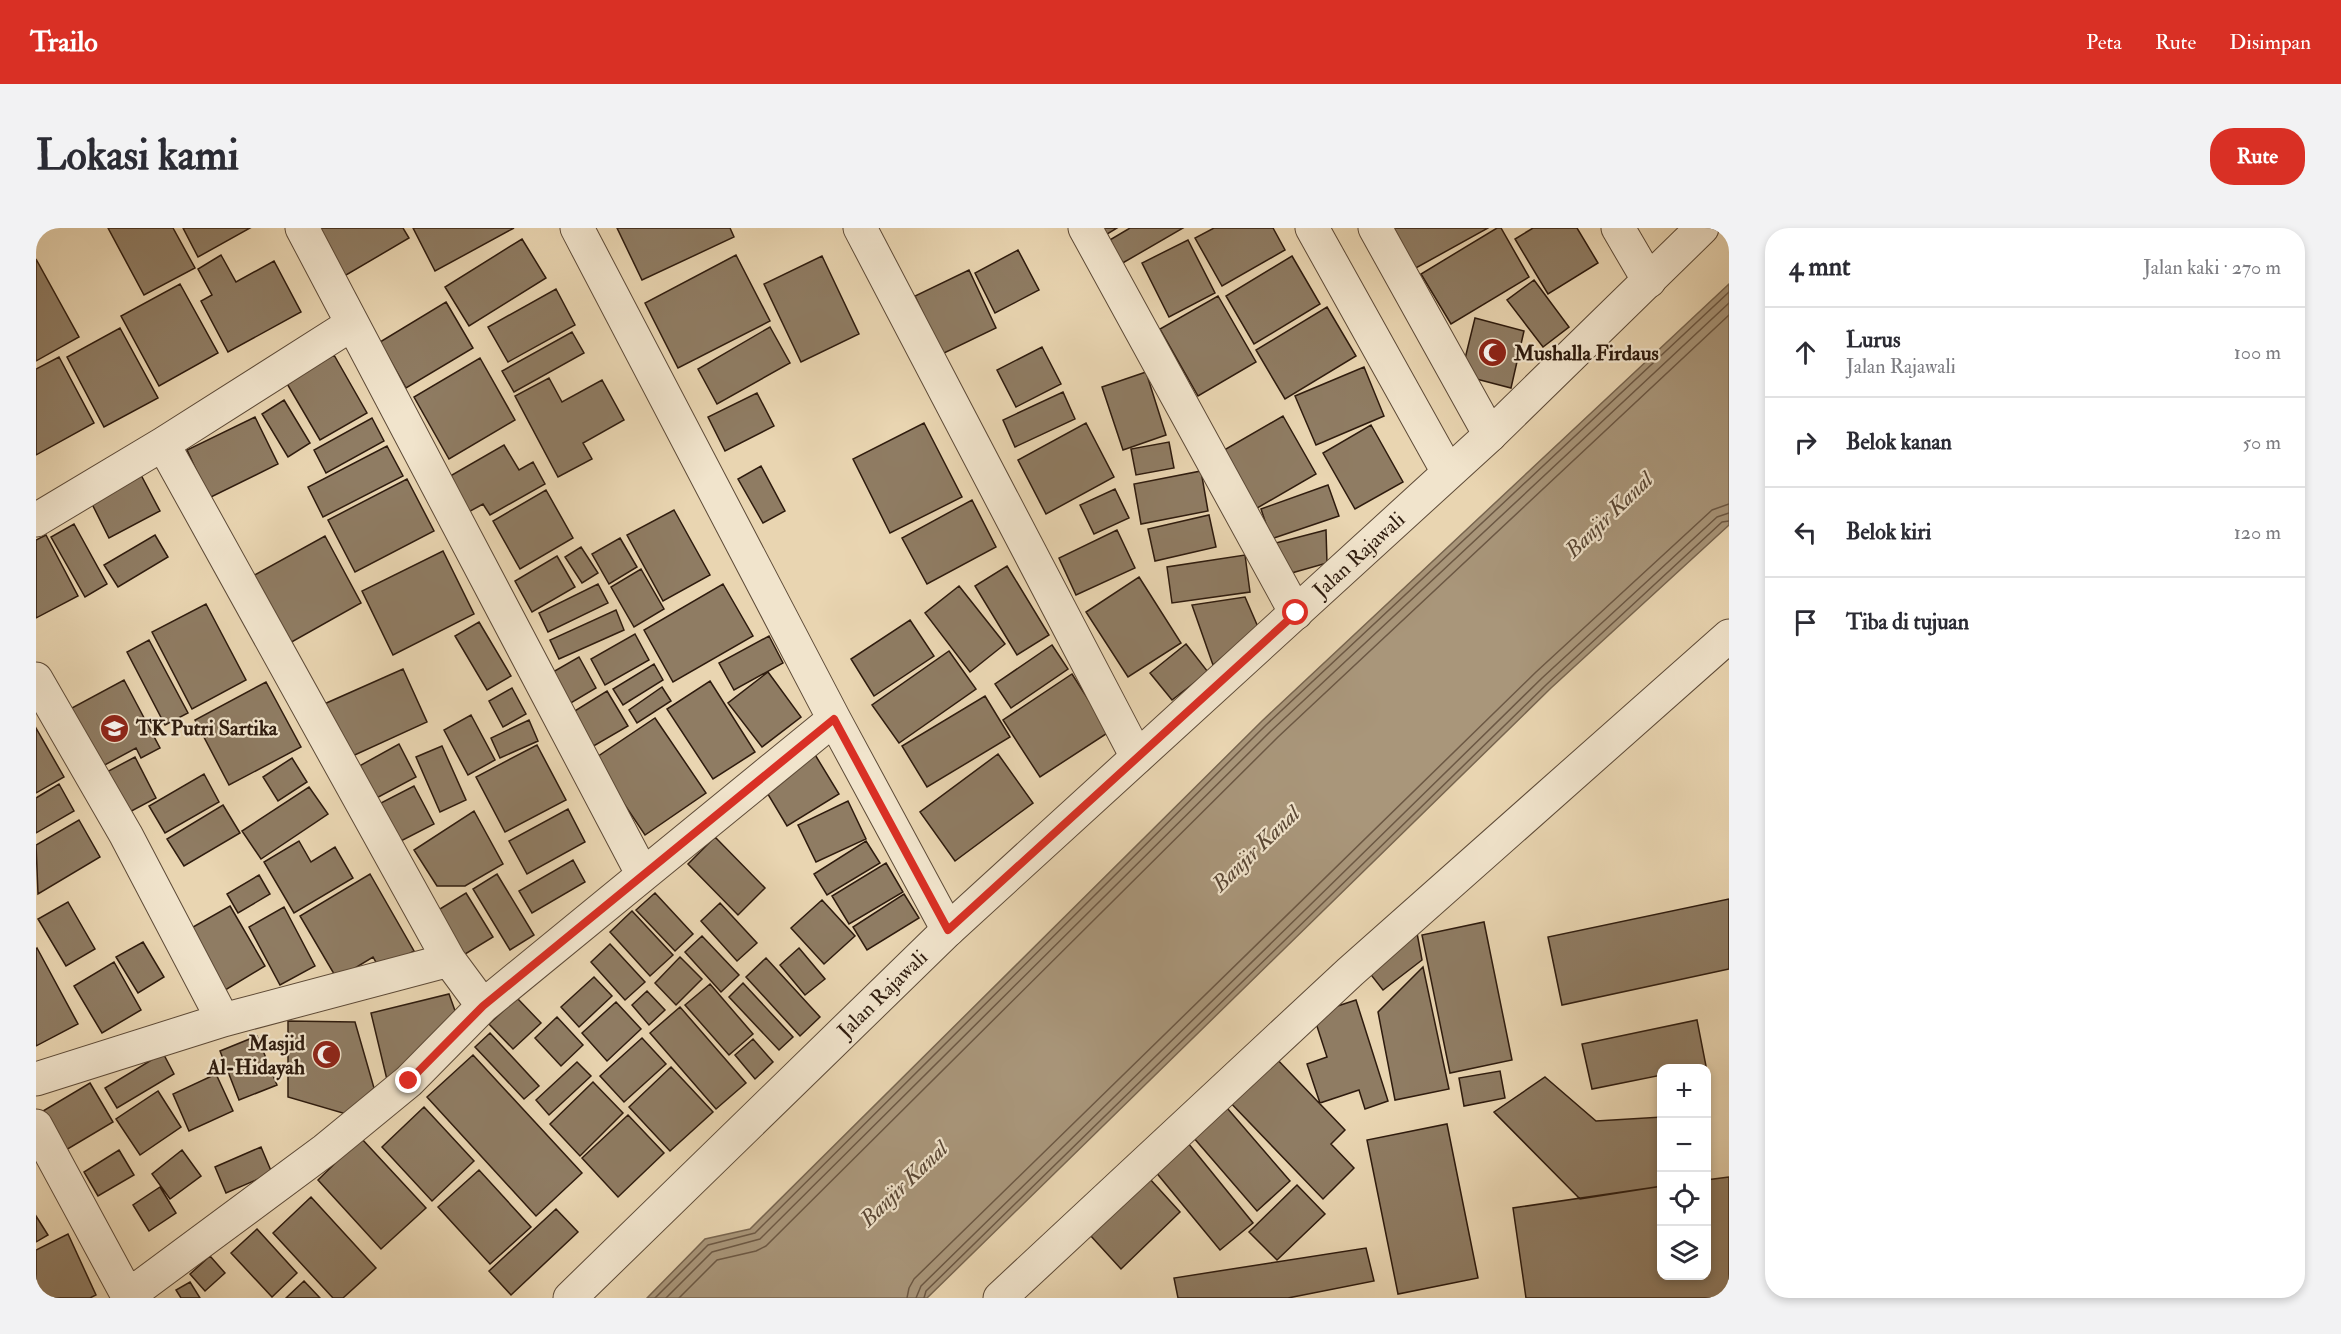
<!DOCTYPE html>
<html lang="id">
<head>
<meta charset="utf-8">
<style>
  :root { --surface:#fff; --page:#f2f2f3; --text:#2b2b33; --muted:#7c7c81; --line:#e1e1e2; --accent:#d93025 }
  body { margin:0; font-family:"IM FELL Double Pica",serif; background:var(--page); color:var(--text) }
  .controls { position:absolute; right:18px; bottom:18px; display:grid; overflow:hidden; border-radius:12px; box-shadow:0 3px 9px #0003 }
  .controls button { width:54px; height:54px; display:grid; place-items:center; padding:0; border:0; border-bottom:2px solid var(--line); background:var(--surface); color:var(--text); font:30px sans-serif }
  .stop { position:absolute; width:18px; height:18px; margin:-14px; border:4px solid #d93025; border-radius:50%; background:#fff }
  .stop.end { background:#d93025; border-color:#fff; box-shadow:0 2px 6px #0008 }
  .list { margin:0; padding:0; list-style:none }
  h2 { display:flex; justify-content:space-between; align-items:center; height:78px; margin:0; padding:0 24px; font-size:26px }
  h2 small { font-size:20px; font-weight:400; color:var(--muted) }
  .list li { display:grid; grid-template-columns:39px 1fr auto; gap:18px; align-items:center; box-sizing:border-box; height:90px; padding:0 24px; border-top:2px solid var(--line) }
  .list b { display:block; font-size:22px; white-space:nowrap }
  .list p { margin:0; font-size:20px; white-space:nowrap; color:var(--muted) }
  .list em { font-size:20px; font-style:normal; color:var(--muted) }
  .icon { flex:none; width:33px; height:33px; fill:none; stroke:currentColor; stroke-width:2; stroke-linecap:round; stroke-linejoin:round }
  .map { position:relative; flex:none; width:1693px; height:1070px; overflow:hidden; border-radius:24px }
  header { display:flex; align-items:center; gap:36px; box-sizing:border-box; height:84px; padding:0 30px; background:var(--accent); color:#fff }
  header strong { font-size:28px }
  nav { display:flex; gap:33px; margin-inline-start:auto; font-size:21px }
  .intro { display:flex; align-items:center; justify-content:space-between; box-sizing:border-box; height:144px; padding:0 36px }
  h1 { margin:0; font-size:42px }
  .button { padding:15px 27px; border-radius:24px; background:var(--accent); color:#fff; font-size:21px; font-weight:700 }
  main { display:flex; gap:36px; padding:0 36px }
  aside { flex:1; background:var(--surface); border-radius:24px; box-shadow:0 3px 9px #0003 }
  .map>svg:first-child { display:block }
  .water { fill:#a9967a; stroke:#78654f; stroke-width:1.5 }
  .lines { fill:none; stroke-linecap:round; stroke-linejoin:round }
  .shore { stroke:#6c5844; stroke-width:1.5 }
  .building { fill:#8f7c63; stroke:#2e1b0e; stroke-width:1.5 }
  .minor-casing { stroke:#5d4a37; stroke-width:35 }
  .tertiary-casing { stroke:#5d4a37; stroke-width:35 }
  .minor { stroke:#f1e4cc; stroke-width:33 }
  .tertiary { stroke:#f1e4cc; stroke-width:33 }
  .route { stroke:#d93025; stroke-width:8 }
  .labels { text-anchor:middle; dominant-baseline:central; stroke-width:4.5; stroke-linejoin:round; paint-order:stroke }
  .poi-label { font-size:21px; font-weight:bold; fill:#2e1b0e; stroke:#f1e4cc; text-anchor:start }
  .street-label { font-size:21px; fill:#2e1b0e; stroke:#f1e4cc }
  .water-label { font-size:22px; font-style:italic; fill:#594634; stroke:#f1e4cc }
</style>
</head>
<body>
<header>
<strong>Trailo</strong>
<nav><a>Peta</a><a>Rute</a><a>Disimpan</a></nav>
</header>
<div class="intro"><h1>Lokasi kami</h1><a class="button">Rute</a></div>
<main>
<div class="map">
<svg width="1693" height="1070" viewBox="0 0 1693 1070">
  <rect width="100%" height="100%" fill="#e9d5b1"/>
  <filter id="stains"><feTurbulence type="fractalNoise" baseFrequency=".00333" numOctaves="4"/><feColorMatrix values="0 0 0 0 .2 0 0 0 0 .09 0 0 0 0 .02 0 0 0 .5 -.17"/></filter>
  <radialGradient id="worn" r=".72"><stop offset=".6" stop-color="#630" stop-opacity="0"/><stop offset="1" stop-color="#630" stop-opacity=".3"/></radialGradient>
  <path class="water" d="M 1693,56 L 1693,297 L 1515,460 L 891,1070 L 611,1070 L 669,1011 L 714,1001 L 1226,493 Z"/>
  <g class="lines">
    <path class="shore" d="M 619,1070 L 672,1017 L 719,1005 L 1230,497 L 1693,64
      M 630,1070 L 676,1024 L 724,1011 L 1235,503 L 1693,75
      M 643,1070 L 681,1032 L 720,1023 L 730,1018 L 1242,509 L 1693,87
      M 871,1070 L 873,1060 L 878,1051 L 1500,444 L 1676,282 L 1693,276
      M 880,1070 L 885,1058 L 1506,450 L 1681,289 L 1693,285
      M 888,1070 L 890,1063 L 1511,456 L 1686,294 L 1693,293"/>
  </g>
  <path class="building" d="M 72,0 L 137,0 L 159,40 L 108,67 Z
    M 147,0 L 214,0 L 162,29 Z
    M 277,0 L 367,0 L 373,10 L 305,50 Z
    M 377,0 L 478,0 L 399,43 Z
    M 581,0 L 694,0 L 698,9 L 606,52 Z
    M 1064,0 L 1081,0 L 1068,8 Z
    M 1094,0 L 1147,0 L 1085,36 L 1072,13 Z
    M 1178,0 L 1237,0 L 1249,22 L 1186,58 L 1159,10 Z
    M 1356,0 L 1452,0 L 1378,41 Z
    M 1461,0 L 1465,0 L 1493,49 L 1415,96 L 1385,46 Z
    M 1497,0 L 1541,0 L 1562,35 L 1512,66 L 1479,11 Z
    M 486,11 L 510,50 L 433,98 L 409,59 Z
    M 1152,12 L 1179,65 L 1133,89 L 1106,35 Z
    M 982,22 L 1003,62 L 959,85 L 939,45 Z
    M 185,27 L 200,54 L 238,33 L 265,84 L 192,124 L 165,73 L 176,67 L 162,41 Z
    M 700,27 L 734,93 L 642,140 L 609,75 Z
    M 786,28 L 823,106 L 765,134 L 728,56 Z
    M 1256,28 L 1284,76 L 1218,116 L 1190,68 Z
    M 0,31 L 43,109 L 0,133 Z
    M 933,42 L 960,100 L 906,126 L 879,68 Z
    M 1498,52 L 1533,99 L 1507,119 L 1471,72 Z
    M 144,56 L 182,125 L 123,158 L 85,88 Z
    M 520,61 L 539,97 L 472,134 L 452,99 Z
    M 1182,68 L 1220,134 L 1162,168 L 1124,101 Z
    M 410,74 L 437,120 L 370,160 L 344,114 Z
    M 1291,79 L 1320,128 L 1249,171 L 1220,122 Z
    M 1439,90 L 1488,103 L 1475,160 L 1425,147 Z
    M 734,99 L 754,135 L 681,176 L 662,141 Z
    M 84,100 L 122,170 L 68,199 L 31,129 Z
    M 536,104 L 548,125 L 478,164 L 466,143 Z
    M 1006,119 L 1025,156 L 980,179 L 961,142 Z
    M 298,127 L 331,185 L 284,212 L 250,154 Z
    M 23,129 L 58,195 L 0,227 L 0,141 Z
    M 444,130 L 479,192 L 413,231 L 378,169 Z
    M 1328,139 L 1348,188 L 1280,217 L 1259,168 Z
    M 1110,144 L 1130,207 L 1087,222 L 1066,159 Z
    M 513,150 L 526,174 L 566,152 L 588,192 L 547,215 L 556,231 L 522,249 L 479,168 Z
    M 1027,164 L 1039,191 L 979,219 L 967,192 Z
    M 721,165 L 738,198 L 689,223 L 672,189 Z
    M 248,172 L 274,215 L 252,229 L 226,186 Z
    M 1247,188 L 1280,246 L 1216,283 L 1183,225 Z
    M 219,189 L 242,236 L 173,270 L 151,222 Z
    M 336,190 L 348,213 L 290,245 L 278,222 Z
    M 888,195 L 926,269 L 854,305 L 817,231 Z
    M 1050,195 L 1078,249 L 1010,286 L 982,232 Z
    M 1335,197 L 1367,254 L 1319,281 L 1287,225 Z
    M 1133,214 L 1138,240 L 1100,247 L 1095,221 Z
    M 468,217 L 483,242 L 497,234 L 509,256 L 454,287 L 447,276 L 429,286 L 409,251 Z
    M 351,218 L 367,248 L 287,289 L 272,259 Z
    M 725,238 L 749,283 L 727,295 L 702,251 Z
    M 1165,243 L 1172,283 L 1105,296 L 1098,256 Z
    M 105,247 L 124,283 L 73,310 L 55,274 Z
    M 371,251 L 398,303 L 319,344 L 292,292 Z
    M 1292,257 L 1303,288 L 1235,311 L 1225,281 Z
    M 1079,261 L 1093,290 L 1058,306 L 1044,277 Z
    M 510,262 L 537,310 L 484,341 L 457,293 Z
    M 936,272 L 960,319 L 891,356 L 866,310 Z
    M 638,282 L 674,347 L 627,373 L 591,307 Z
    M 1173,287 L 1180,319 L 1119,333 L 1112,301 Z
    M 38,296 L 71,356 L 49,369 L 15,309 Z
    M 1081,302 L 1099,340 L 1040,367 L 1023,330 Z
    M 1290,302 L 1291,335 L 1245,348 L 1236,316 Z
    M 10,307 L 42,368 L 0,390 L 0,312 Z
    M 119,307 L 132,329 L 82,359 L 68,337 Z
    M 289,308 L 325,375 L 245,420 L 208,353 Z
    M 584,310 L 601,339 L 573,356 L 556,326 Z
    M 545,319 L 562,345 L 546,355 L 529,329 Z
    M 407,323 L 438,386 L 357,427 L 326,363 Z
    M 1209,327 L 1214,364 L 1136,375 L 1131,339 Z
    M 521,328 L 539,359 L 496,384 L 479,353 Z
    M 971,338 L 1013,407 L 981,427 L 939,358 Z
    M 605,341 L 628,381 L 598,399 L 575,359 Z
    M 1103,349 L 1145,415 L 1092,449 L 1050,384 Z
    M 562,356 L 572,375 L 512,404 L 503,385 Z
    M 687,356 L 717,408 L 637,454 L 608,402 Z
    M 923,358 L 969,416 L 934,444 L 889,385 Z
    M 1209,369 L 1222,399 L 1177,437 L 1156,377 Z
    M 170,376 L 210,452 L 156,481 L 116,404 Z
    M 580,382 L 588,402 L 523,431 L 514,412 Z
    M 874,392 L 898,428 L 838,468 L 815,431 Z
    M 443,394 L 475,448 L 451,462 L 419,408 Z
    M 599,406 L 613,432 L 569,457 L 555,431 Z
    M 733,408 L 747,435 L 698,462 L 683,435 Z
    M 113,412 L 152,485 L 129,497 L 91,424 Z
    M 1150,416 L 1172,444 L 1136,472 L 1114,445 Z
    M 1016,417 L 1032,441 L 975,480 L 959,456 Z
    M 913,423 L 940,461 L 863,515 L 836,477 Z
    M 543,429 L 560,460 L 528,479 L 510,448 Z
    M 618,436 L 627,452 L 587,477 L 577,461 Z
    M 367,441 L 391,494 L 310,531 L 286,477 Z
    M 732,444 L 765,489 L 726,519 L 692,475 Z
    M 1036,446 L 1073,504 L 1004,549 L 967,492 Z
    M 88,452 L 124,520 L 105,530 L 100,520 L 65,539 L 34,481 Z
    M 674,453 L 719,524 L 677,551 L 631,481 Z
    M 230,454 L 265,519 L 193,557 L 159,492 Z
    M 626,459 L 635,473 L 601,495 L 593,482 Z
    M 476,460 L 490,486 L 467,499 L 453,473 Z
    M 571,463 L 592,498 L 549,523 L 529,489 Z
    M 949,468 L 974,509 L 891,559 L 866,518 Z
    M 435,487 L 459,532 L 432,547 L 408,502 Z
    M 619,490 L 670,565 L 609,607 L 558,531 Z
    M 493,492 L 502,513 L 464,530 L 455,510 Z
    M 0,500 L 28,549 L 0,565 Z
    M 363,516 L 380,549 L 335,573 L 318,541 Z
    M 501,517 L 530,572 L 469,604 L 440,549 Z
    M 406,518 L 430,572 L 404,584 L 380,529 Z
    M 778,525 L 803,566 L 751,598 L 727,558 Z
    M 962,526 L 997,575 L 919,633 L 884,584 Z
    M 99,529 L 120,570 L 88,587 L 67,546 Z
    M 256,530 L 271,554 L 242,573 L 227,549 Z
    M 168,546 L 183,574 L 129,605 L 113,578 Z
    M 23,556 L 38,583 L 0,605 L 0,570 Z
    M 378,558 L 398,596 L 361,615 L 341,577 Z
    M 273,559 L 292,586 L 225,631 L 206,603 Z
    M 812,573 L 830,611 L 780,634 L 762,597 Z
    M 187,577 L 204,605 L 148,638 L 131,611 Z
    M 532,581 L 549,614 L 491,646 L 473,613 Z
    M 438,583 L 467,636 L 429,658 L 401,658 L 378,622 Z
    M 43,592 L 64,629 L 2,666 L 0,617 Z
    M 679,609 L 729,660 L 702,687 L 652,636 Z
    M 263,613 L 275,634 L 299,619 L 317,650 L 258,685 L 228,634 Z
    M 830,613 L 844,635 L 791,667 L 778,646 Z
    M 537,632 L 549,654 L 496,685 L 483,663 Z
    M 850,635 L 867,664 L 813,696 L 796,668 Z
    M 334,646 L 378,723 L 345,743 L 337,729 L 301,751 L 264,688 Z
    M 461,646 L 498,707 L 474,722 L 437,661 Z
    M 223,647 L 234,666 L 202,685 L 191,666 Z
    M 430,665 L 457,709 L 426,728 L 399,684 Z
    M 619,665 L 657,706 L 639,723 L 600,682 Z
    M 868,666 L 883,690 L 831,722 L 817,699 Z
    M 1693,671 L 1693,741 L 1526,777 L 1512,709 Z
    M 786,672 L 819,708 L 788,736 L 755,700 Z
    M 32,674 L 59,721 L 30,738 L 2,691 Z
    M 684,675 L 721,715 L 701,733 L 665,693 Z
    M 194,678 L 229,738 L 186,764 L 150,703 Z
    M 248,679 L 279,738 L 244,757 L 213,699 Z
    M 596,683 L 637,727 L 614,748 L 574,704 Z
    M 1448,694 L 1476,832 L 1414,845 L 1386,707 Z
    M 1381,705 L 1386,732 L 1347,762 L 1332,743 Z
    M 666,708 L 703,747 L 685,764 L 649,724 Z
    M 107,714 L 128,749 L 102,765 L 80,729 Z
    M 574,716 L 609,754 L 589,772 L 555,734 Z
    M 1,720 L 42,796 L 0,818 L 0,721 Z
    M 763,720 L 789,751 L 769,767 L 744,737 Z
    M 644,729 L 666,751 L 640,777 L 619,755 Z
    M 730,730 L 784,789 L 764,808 L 710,749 Z
    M 78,734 L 105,782 L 66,805 L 38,758 Z
    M 1387,739 L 1413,861 L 1359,872 L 1342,784 Z
    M 558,749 L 576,768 L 543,799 L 525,779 Z
    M 707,755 L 757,809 L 743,822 L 693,769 Z
    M 674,756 L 717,806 L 693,827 L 649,777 Z
    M 611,763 L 629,782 L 613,797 L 596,777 Z
    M 413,766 L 422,791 L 353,860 L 335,785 Z
    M 481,770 L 505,795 L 477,821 L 453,796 Z
    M 1320,772 L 1352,873 L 1329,881 L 1323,862 L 1284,875 L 1271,836 L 1291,829 L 1277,786 Z
    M 580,774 L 605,801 L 571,833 L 546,805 Z
    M 644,779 L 710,855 L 680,881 L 614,805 Z
    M 521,789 L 547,817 L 525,838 L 499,810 Z
    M 1661,792 L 1670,838 L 1626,840 L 1626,847 L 1556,861 L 1546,816 Z
    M 252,793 L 319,794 L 338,860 L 310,886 L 252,869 Z
    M 454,805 L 503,858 L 488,871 L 439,819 Z
    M 221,808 L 241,857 L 203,872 L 184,823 Z
    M 606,810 L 630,836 L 588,874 L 564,848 Z
    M 717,811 L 737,834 L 719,851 L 699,827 Z
    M 127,825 L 138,846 L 81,880 L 69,860 Z
    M 1236,826 L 1309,902 L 1295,916 L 1318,940 L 1287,971 L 1190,870 Z
    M 437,827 L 546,945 L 500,988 L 391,869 Z
    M 541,834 L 555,848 L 513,887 L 500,872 Z
    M 635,839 L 677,884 L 634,923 L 593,879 Z
    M 1464,843 L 1469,870 L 1428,878 L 1423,850 Z
    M 180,846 L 197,883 L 153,903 L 137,866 Z
    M 1509,849 L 1560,893 L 1626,889 L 1626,958 L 1544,971 L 1458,884 Z
    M 557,854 L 587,885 L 544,928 L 514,896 Z
    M 54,855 L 77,894 L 30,922 L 7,883 Z
    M 122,863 L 145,899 L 104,927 L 80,891 Z
    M 1185,873 L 1254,953 L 1221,983 L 1151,902 Z
    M 388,879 L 438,933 L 396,973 L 346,919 Z
    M 592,887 L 628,925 L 582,969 L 546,930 Z
    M 1411,896 L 1442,1050 L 1362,1066 L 1331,912 Z
    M 325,910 L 390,980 L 345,1021 L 282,952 Z
    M 1152,915 L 1217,995 L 1184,1022 L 1119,943 Z
    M 225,919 L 236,945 L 190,965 L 179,939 Z
    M 83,922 L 98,947 L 62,968 L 48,944 Z
    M 146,922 L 165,948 L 134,971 L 116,946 Z
    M 443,942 L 495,999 L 454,1036 L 402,979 Z
    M 1693,949 L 1693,1070 L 1490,1070 L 1477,980 L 1626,958 L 1626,1048 L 1670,1048 L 1670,952 Z
    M 1113,950 L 1144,984 L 1085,1041 L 1054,1007 Z
    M 1261,957 L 1289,986 L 1241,1032 L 1213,1004 Z
    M 124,959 L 140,985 L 113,1003 L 97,977 Z
    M 275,969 L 340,1040 L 307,1070 L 297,1070 L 237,1005 Z
    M 520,981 L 542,1004 L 475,1067 L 453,1043 Z
    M 0,988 L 12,1007 L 0,1014 Z
    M 221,1001 L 261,1045 L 236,1069 L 195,1025 Z
    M 32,1006 L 60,1067 L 54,1070 L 6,1070 L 0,1057 L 0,1022 Z
    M 1330,1020 L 1338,1053 L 1252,1070 L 1142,1070 L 1138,1050 Z
    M 174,1028 L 189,1045 L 169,1063 L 154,1046 Z
    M 268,1053 L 284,1070 L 250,1070 Z
    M 154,1054 L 164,1070 L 145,1070 L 140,1062 Z"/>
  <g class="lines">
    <defs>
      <path id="minor" d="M 266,0 L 607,647 L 798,491
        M 541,0 L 798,491 L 912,702
        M 824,0 L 1101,529
        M 1049,0 L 1260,385
        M 1276,0 L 1412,244
        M 1339,0 L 1454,207
        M 1582,0 L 1613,53
        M 316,96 L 127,216 L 413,732 L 447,778 L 607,647
        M 0,292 L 127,216
        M 0,451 L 90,607 L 187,792
        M 0,851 L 187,792 L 413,732
        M 0,898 L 92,1068 L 289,922 L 373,853 L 447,778"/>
      <g id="tertiary">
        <path id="s1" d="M 534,1070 L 912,702 L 1454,207 L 1666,0"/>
        <path d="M 964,1070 L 1314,744 L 1693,408"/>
      </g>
    </defs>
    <use href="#minor" class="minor-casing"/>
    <use href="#tertiary" class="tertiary-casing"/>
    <use href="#minor" class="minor"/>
    <use href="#tertiary" class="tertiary"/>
  </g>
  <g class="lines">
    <path class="route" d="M 373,853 L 447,778 L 798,491 L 912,702 L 1260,385"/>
  </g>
  <defs>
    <symbol id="mosque-disc" viewBox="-11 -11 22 22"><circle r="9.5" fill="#8f2418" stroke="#f1e4cc"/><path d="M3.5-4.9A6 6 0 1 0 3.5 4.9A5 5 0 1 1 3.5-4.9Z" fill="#fff"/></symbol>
    <symbol id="school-disc" viewBox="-11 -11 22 22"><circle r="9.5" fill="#8f2418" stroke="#f1e4cc"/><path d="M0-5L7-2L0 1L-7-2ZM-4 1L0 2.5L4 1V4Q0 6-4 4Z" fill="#fff"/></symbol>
  </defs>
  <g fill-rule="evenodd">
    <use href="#mosque-disc" x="1440" y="108" width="33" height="33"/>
    <use href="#school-disc" x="62" y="484" width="33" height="33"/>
    <use href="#mosque-disc" x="274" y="810" width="33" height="33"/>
  </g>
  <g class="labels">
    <g class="poi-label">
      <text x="1478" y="125">Mushalla Firdaus</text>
      <text x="100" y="500">TK Putri Sartika</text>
      <text x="269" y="815" text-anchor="end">Masjid<tspan x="269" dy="24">Al-Hidayah</tspan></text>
    </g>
    <g class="street-label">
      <text stroke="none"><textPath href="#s1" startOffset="1084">Jalan Rajawali</textPath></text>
      <text stroke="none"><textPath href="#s1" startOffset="436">Jalan Rajawali</textPath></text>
    </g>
    <g class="water-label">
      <text transform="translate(1573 287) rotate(-44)">Banjir Kanal</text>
      <text transform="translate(1220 621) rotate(-44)">Banjir Kanal</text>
      <text transform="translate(868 956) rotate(-44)">Banjir Kanal</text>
    </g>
  </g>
  <rect width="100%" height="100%" filter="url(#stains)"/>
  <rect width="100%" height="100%" fill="url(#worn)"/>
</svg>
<div class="controls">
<button>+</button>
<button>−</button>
<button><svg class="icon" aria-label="locate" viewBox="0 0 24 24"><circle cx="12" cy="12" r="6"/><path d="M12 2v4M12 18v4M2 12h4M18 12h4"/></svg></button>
<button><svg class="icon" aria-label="layers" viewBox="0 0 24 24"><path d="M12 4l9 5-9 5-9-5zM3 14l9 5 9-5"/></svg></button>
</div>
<div class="stop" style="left:1260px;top:385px"></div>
<div class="stop end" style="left:373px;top:853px"></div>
</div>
<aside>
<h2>4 mnt<small>Jalan kaki · 270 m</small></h2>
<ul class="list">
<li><svg class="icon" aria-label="ahead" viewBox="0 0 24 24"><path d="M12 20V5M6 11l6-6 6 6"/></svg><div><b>Lurus</b><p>Jalan Rajawali</p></div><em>100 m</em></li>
<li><svg class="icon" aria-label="right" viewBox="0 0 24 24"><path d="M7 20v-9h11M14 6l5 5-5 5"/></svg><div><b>Belok kanan</b></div><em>50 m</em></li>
<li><svg class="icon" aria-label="left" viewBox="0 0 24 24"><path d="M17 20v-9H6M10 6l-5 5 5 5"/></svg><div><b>Belok kiri</b></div><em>120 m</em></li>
<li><svg class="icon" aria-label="arrive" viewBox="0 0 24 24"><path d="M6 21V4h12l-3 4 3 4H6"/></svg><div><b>Tiba di tujuan</b></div></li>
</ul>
</aside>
</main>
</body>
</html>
